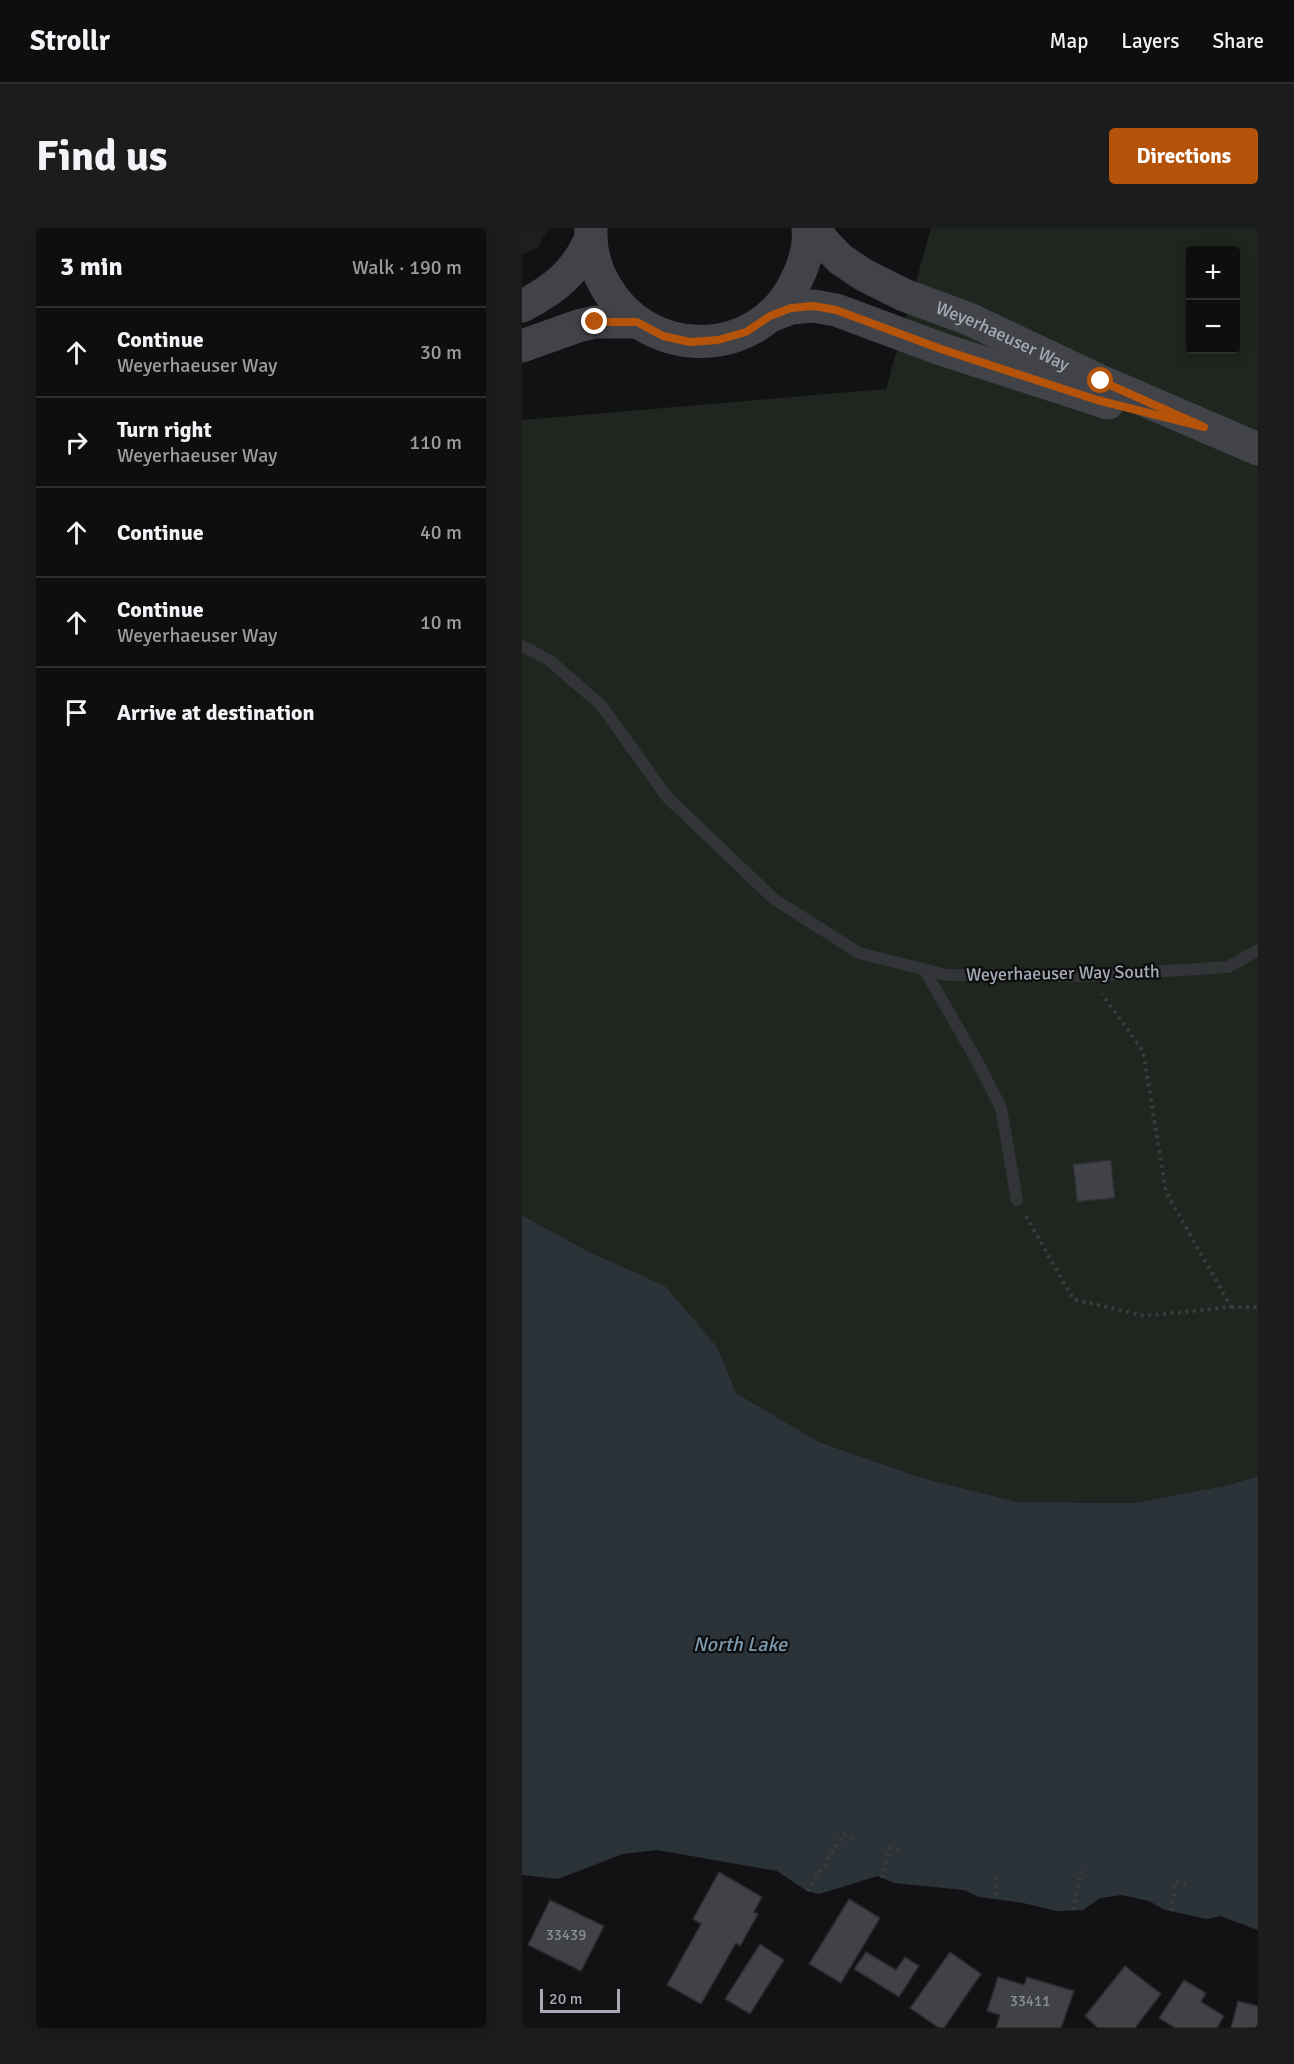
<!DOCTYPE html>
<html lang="en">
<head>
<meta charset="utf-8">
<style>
  :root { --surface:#0e0e0f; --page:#1c1c1d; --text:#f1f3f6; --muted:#9b9c9e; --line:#2e2e2f; --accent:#b45309 }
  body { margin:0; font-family:Signika,sans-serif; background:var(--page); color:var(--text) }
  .controls { position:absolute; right:18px; top:18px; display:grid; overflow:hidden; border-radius:6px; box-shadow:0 3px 15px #0003 }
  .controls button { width:54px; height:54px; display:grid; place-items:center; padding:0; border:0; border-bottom:2px solid var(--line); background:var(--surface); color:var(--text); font:30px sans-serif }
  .scale { position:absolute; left:18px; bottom:15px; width:80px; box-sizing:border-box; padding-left:6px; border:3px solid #a4a9b4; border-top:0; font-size:16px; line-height:21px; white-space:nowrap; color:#a4a9b4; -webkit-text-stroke:4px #0d0d0e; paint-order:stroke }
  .stop { position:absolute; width:18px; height:18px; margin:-14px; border:4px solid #b45309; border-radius:50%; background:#fff }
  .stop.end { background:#b45309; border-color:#fff; box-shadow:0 2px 6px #0008 }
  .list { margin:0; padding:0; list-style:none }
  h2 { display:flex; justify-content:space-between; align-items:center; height:78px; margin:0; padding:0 24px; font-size:26px }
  h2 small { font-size:20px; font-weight:400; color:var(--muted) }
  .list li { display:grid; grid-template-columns:39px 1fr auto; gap:18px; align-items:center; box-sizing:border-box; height:90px; padding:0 24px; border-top:2px solid var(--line) }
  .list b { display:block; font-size:22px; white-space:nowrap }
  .list p { margin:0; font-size:20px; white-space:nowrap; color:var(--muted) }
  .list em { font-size:20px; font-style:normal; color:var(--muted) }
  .icon { flex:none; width:33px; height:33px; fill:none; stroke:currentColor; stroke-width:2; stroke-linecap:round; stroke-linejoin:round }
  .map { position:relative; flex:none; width:736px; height:1800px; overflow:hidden; border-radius:6px }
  header { display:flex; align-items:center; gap:36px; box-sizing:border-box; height:84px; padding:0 30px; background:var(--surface); border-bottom:2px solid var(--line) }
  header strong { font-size:28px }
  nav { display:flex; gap:33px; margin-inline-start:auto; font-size:21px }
  .intro { display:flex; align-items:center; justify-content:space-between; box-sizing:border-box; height:144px; padding:0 36px }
  h1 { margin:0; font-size:42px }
  .button { padding:15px 27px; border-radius:6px; background:var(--accent); color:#fff; font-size:21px; font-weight:700 }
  main { display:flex; gap:36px; padding:0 36px }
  aside { flex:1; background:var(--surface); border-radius:6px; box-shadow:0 3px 15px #0003 }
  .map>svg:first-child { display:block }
  .built { fill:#1e1e20 }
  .green { fill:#1e261f; fill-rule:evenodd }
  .water { fill:#2b3339 }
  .building { fill:#414247; stroke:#2c2c2f; stroke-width:1.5 }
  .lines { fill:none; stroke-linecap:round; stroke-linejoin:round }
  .path { stroke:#393b3f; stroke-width:4; stroke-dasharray:3 4.5; stroke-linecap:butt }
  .lane { stroke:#333438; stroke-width:12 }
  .secondary { stroke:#414348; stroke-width:33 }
  .route { stroke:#b45309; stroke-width:8 }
  .labels { text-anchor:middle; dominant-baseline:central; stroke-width:4.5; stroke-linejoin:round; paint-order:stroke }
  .number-label { font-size:15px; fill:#8b8f99 }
  .street-label { font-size:18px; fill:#a4a9b4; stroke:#0d0d0e }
  .water-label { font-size:20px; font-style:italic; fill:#7c99ae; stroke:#0d0d0e }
</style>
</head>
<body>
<header>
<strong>Strollr</strong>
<nav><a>Map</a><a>Layers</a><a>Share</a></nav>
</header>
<div class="intro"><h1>Find us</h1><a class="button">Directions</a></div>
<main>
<aside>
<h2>3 min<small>Walk · 190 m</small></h2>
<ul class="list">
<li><svg class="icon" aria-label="ahead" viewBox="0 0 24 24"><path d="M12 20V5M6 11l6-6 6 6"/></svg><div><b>Continue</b><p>Weyerhaeuser Way</p></div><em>30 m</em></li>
<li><svg class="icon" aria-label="right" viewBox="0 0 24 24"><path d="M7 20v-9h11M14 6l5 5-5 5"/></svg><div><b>Turn right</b><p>Weyerhaeuser Way</p></div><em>110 m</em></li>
<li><svg class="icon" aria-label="ahead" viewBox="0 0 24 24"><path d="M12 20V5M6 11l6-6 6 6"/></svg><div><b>Continue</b></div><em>40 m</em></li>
<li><svg class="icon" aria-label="ahead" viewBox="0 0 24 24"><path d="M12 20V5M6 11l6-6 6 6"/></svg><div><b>Continue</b><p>Weyerhaeuser Way</p></div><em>10 m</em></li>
<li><svg class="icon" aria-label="arrive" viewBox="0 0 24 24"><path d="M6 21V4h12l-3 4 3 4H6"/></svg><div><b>Arrive at destination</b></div></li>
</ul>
</aside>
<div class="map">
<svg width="736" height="1800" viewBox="0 0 736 1800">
  <rect width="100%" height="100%" fill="#121214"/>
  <path class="built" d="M 0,0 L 27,0 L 15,20 L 0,27 Z"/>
  <path class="green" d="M 409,0 L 736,0 L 736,1248 L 707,1257 L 611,1275 L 496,1274 L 400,1250 L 297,1214 L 214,1165 L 196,1120 L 67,1024 L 0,987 L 0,192 L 364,161 ZM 668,22 L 714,22 L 714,122 L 668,122 Z"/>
  <path class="water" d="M 0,987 L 67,1024 L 143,1058 L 196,1120 L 214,1165 L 297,1214 L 400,1250 L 496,1274 L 611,1275 L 707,1257 L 736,1248 L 736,1702 L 698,1688 L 685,1691 L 643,1682 L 627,1673 L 600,1667 L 578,1670 L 561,1682 L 534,1683 L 501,1675 L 457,1669 L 442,1662 L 372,1655 L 356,1648 L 297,1666 L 285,1663 L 255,1643 L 135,1622 L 101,1626 L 36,1651 L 0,1647 Z"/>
  <path class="building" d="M 589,932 L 593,970 L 555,974 L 551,936 Z
    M 197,1644 L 240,1669 L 232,1684 L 236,1686 L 218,1718 L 214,1715 L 179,1776 L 145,1757 L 179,1696 L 171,1691 Z
    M 327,1671 L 358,1690 L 319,1755 L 287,1736 Z
    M 28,1672 L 82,1698 L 59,1743 L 6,1717 Z
    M 238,1716 L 262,1732 L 228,1786 L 203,1771 Z
    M 344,1724 L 374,1742 L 383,1729 L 397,1738 L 377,1769 L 332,1741 Z
    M 428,1724 L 459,1746 L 422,1800 L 417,1800 L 388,1780 Z
    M 603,1738 L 639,1766 L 613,1800 L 576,1800 L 563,1788 Z
    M 476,1749 L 502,1757 L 505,1749 L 552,1763 L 539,1800 L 474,1800 L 478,1787 L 465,1783 Z
    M 662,1752 L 684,1765 L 679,1774 L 702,1788 L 695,1800 L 653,1800 L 637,1790 Z
    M 716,1773 L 736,1778 L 736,1800 L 709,1800 Z"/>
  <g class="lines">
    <path class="path" d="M 504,988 L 551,1071 L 622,1088 L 709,1079 L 644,964 L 621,823 L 580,766
      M 709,1079 L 736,1079
      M 474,1649 L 474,1671
      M 360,1650 L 368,1620 L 380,1624
      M 285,1663 L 322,1606 L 330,1611
      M 551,1682 L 559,1643
      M 650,1683 L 653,1654 L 665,1656"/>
    <path class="lane" d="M 0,418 L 27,432 L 79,477 L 145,569 L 252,671 L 337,725 L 425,747 L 567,748 L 706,739 L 736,722
      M 402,741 L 454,831 L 479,880 L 495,972"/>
    <g class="secondary">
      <path d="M 69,0 C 68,20 73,40 83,57 C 125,133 236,133 274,53 C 282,37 288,18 286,0"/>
      <path id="s1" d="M 294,0 L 300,12 L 318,31 L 342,47 L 382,67 L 447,91 L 578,153 L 736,221"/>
      <path d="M 0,78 C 32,62 54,44 68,12"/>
      <path d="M 248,88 L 269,80 L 292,78 L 314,82 L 419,121 L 586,175"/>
      <path d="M 0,118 L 56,98 L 73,94 L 115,94"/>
    </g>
  </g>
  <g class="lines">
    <path class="route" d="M 73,94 L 115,94 L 141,108 L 168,114 L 196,112 L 224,104 L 248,88 L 269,80 L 292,78 L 314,82 L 419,121 L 575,172 L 682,199 L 579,153"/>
  </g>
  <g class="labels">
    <g class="number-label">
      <text x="44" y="1707">33439</text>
      <text x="508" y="1773">33411</text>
    </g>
    <g class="street-label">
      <text stroke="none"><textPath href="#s1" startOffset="220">Weyerhaeuser Way</textPath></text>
      <text transform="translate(541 745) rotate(-1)">Weyerhaeuser Way South</text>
    </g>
    <g class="water-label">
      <text x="218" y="1416">North Lake</text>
    </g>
  </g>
</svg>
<div class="controls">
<button>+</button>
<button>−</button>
</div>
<div class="scale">20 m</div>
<div class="stop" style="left:579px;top:153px"></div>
<div class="stop end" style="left:73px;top:94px"></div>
</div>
</main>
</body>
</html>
